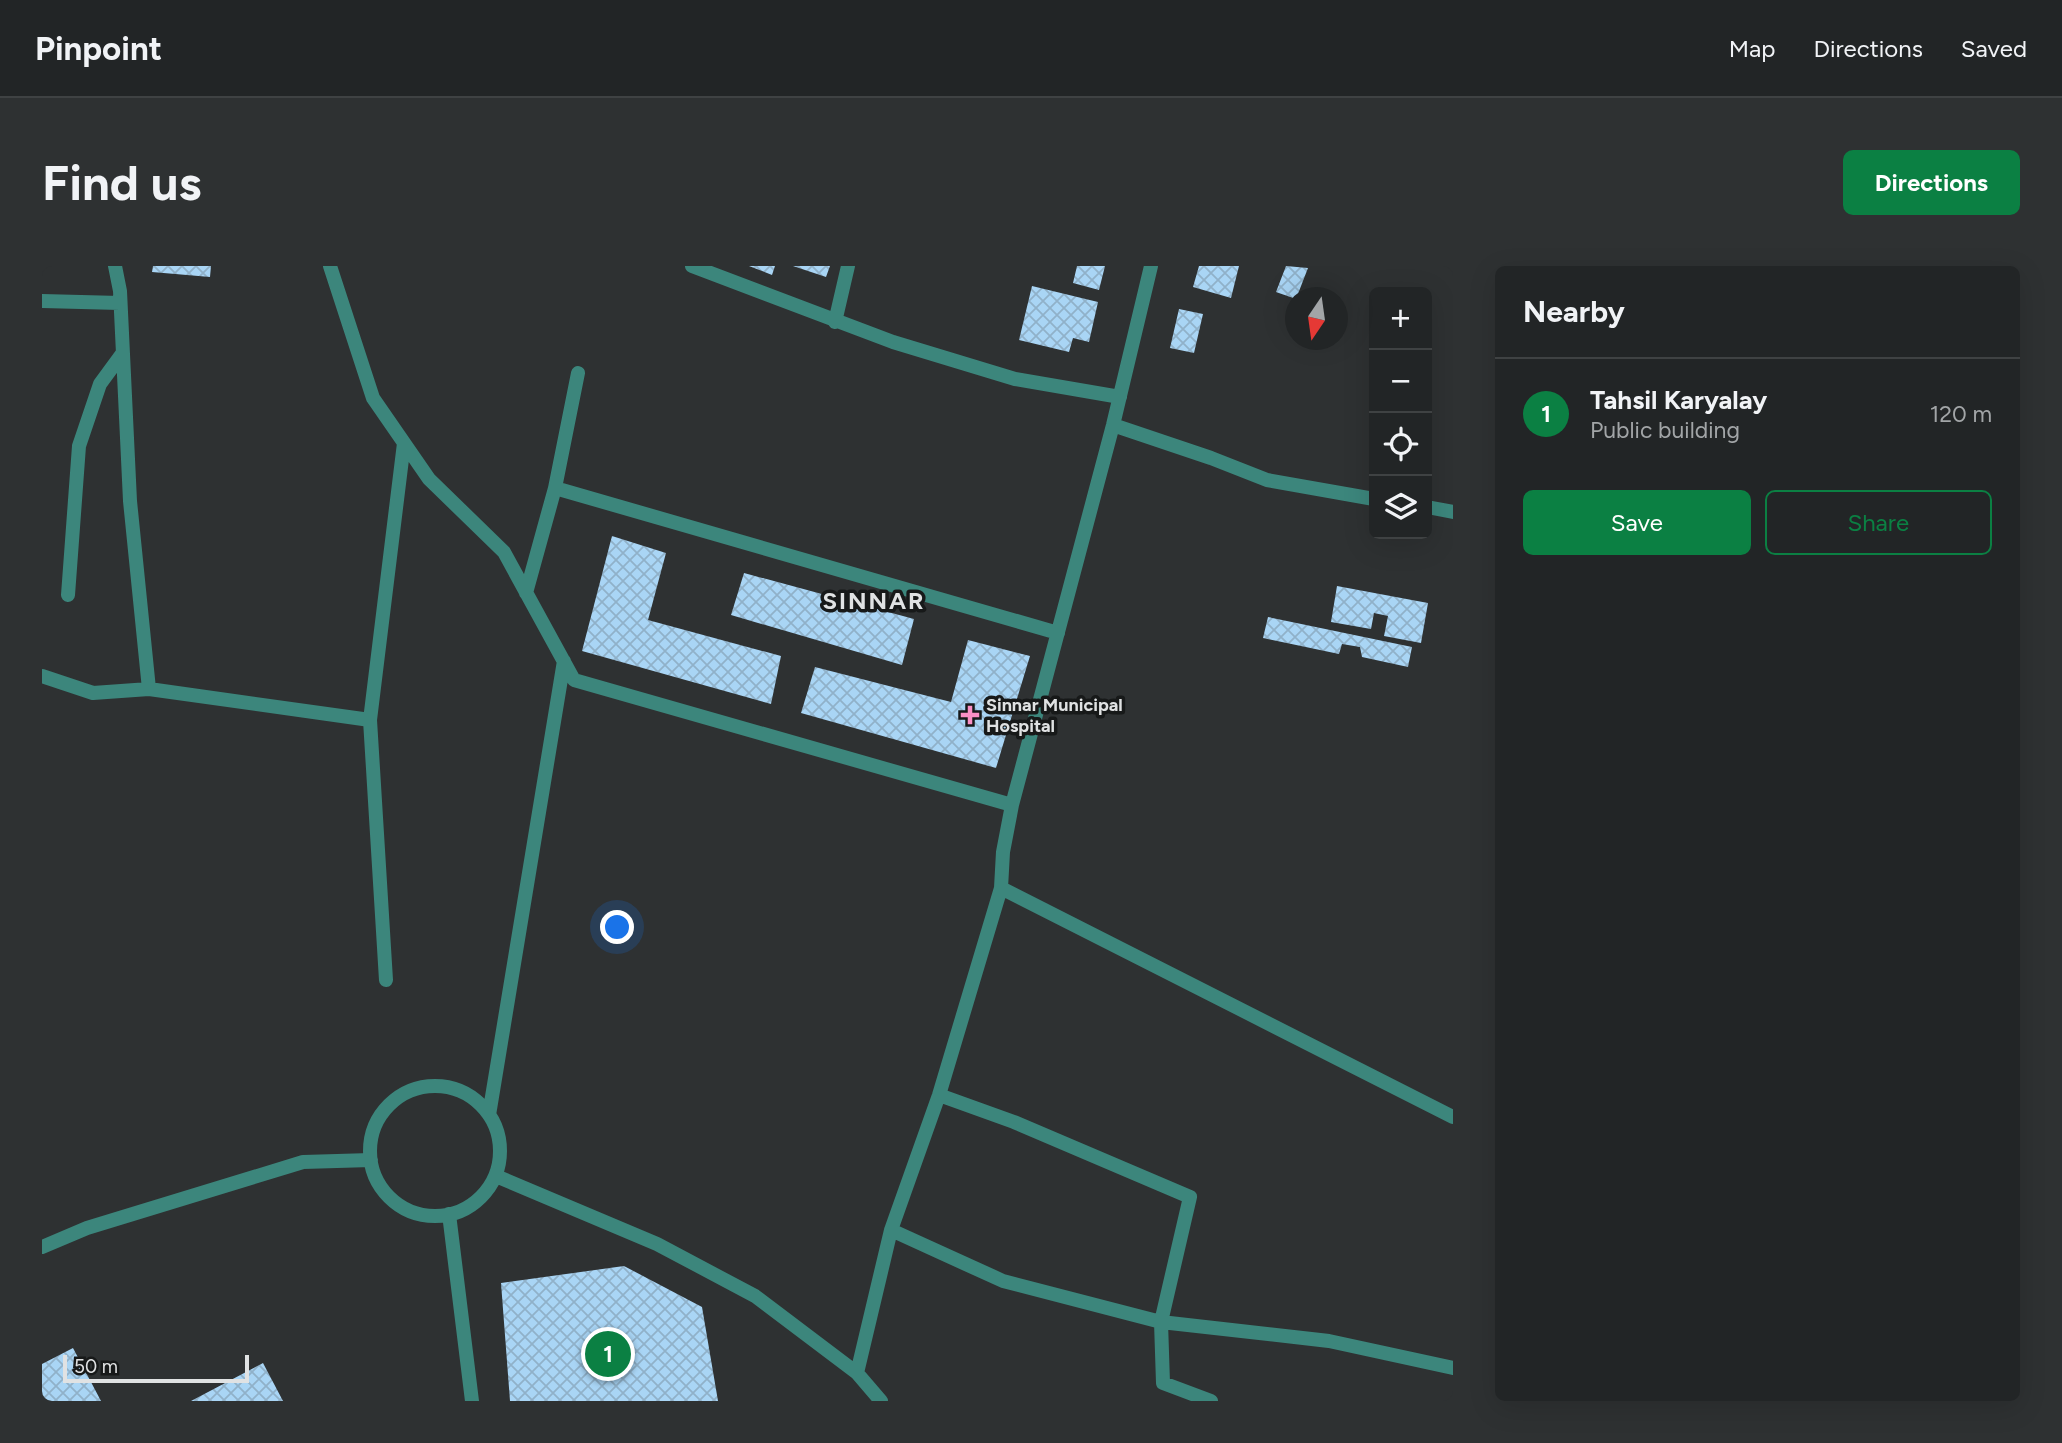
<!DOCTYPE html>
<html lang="en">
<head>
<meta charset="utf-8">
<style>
  :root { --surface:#222526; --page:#2e3132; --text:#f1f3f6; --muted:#a2a5a7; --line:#3f4243; --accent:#0b8043 }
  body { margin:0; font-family:Figtree,sans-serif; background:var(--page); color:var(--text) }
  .controls { position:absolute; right:21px; top:21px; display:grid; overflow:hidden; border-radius:10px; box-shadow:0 7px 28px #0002 }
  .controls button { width:63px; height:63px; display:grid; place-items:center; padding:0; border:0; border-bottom:2px solid var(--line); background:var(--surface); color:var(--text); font:35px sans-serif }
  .compass { position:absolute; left:1243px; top:21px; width:63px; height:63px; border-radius:50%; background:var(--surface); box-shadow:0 7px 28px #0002; rotate:193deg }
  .scale { position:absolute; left:21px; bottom:18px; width:186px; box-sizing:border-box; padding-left:7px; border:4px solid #e0e2e3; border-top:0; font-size:19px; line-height:24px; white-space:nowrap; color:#e0e2e3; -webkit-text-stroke:5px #171919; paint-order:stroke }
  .you { position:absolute; left:576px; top:662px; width:24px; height:24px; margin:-18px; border:5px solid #fff; border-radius:50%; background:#1a73e8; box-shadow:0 0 0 10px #1a73e833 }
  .badge { display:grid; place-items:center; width:46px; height:46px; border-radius:50%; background:var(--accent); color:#fff; font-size:23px; font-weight:700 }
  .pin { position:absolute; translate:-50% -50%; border:4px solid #fff; box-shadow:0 2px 7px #0006 }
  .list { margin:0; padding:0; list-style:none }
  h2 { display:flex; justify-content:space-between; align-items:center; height:91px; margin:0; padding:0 28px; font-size:30px }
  h2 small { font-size:23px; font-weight:400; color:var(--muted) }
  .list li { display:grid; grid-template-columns:46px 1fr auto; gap:21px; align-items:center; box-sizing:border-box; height:112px; padding:0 28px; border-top:2px solid var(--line) }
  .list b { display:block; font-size:26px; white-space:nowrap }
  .list p { margin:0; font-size:23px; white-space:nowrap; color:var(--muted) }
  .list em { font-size:23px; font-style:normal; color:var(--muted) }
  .actions { display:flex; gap:14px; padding:21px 28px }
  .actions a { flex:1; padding:16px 0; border:2px solid var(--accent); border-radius:10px; text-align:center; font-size:24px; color:var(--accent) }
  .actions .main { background:var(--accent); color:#fff }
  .icon { flex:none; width:38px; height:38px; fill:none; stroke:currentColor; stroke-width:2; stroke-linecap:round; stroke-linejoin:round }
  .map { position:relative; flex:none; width:1411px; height:1135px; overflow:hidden; border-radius:10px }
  header { display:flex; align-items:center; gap:42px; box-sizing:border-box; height:98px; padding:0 35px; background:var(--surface); border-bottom:2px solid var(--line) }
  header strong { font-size:33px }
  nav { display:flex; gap:38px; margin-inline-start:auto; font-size:24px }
  .intro { display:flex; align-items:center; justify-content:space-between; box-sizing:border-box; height:168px; padding:0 42px }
  h1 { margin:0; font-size:49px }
  .button { padding:18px 32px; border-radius:10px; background:var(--accent); color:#fff; font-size:24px; font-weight:700 }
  main { display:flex; gap:42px; padding:0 42px }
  aside { flex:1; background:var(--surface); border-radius:10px; box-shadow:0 7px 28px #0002 }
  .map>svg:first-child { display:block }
  .building { fill:url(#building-cross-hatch) }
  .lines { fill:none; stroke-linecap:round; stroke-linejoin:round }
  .minor { stroke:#3c867c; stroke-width:14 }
  .poi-dot { fill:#fb8fc5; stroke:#171919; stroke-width:2.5 }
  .labels { text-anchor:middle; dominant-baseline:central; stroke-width:7; stroke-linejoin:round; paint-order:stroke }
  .poi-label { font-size:18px; font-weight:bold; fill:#e0e2e3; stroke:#171919; text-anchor:start }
  .district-label { font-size:24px; font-weight:bold; letter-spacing:2px; fill:#e0e2e3; stroke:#171919 }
</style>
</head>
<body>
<header>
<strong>Pinpoint</strong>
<nav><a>Map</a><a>Directions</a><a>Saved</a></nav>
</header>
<div class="intro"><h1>Find us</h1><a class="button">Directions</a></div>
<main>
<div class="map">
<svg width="1411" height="1135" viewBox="0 0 1411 1135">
  <defs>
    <pattern id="building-cross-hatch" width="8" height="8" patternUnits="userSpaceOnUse" patternTransform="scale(1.75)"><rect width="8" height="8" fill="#a9d5f5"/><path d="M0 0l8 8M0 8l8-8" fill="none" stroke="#90b1c9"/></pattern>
  </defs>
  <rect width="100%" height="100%" fill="#2e3132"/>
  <path class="building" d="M 111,0 L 169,0 L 168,11 L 110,6 Z
    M 707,0 L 733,0 L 730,9 Z
    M 751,0 L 788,0 L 784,11 Z
    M 1035,0 L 1063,0 L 1057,24 L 1031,17 Z
    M 1157,0 L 1197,0 L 1189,32 L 1151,21 Z
    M 1244,0 L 1266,2 L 1254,33 L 1234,26 Z
    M 990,20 L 1056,36 L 1047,76 L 1031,72 L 1027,86 L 977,74 Z
    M 1137,43 L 1161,48 L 1152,87 L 1128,82 Z
    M 570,270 L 624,287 L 606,354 L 739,390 L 729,438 L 540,385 Z
    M 702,307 L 872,353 L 860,399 L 689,349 Z
    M 1295,320 L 1386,337 L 1379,377 L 1342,370 L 1346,350 L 1332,347 L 1329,363 L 1289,356 Z
    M 1226,351 L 1370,381 L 1366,401 L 1320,391 L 1318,381 L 1300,378 L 1297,388 L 1221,372 Z
    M 926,374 L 988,390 L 954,502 L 759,447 L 773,401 L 909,436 Z
    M 582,1000 L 660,1041 L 676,1135 L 468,1135 L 459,1017 Z
    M 31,1082 L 59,1135 L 0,1135 L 0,1098 Z
    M 221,1097 L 241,1135 L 149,1135 Z"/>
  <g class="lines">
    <path class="minor" d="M 73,0 L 78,25 L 88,235 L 107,423
      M 288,0 L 331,132 L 387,213 L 462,286 L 532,414 L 970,539 L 961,586 L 959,622 L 897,829 L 849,964 L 815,1107
      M 650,0 L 851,76 L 973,113 L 1078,131
      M 0,35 L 78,37
      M 793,56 L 806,0
      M 1071,159 L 1169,192 L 1225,214 L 1332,233
      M 513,222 L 1016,367
      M 1385,241 L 1411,246
      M 484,327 L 513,222 L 536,107
      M 26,329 L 37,180 L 58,118 L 80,88
      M 0,410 L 51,427 L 107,423 L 328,454
      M 970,539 L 1071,159 L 1109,0
      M 959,622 L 1411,851
      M 344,714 L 328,454 L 362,177
      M328 885a65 65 0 1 1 130 0a65 65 0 1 1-130 0Z
      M 897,829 L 972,856 L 1148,931 L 1119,1056 L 1121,1117 L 1169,1135
      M 447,849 L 522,395
      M 454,910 L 615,978 L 713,1030 L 815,1107 L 839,1135
      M 407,948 L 430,1135
      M 849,964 L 961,1015 L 1119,1056 L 1287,1075 L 1411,1102
      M 0,981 L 45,962 L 261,896 L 329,894"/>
  </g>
  <path class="poi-dot" d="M924.5 438.5h7v7h7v7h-7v7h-7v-7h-7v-7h7z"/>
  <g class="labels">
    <g class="poi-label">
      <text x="944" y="439">Sinnar Municipal<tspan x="944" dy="21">Hospital</tspan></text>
    </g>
    <g class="district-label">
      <text x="832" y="334">SINNAR</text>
    </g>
  </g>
</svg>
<div class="controls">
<button>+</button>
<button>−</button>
<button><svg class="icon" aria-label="locate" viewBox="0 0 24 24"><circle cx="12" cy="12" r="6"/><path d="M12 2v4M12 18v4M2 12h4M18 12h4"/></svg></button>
<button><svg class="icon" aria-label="layers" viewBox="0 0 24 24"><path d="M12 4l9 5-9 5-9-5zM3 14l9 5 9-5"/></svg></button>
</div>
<svg class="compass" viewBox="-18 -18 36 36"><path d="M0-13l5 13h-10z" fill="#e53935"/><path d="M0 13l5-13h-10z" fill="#a2a5a7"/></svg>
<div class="scale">50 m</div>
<div class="you"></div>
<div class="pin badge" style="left:566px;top:1088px">1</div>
</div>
<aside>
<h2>Nearby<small></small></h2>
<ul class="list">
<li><span class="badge">1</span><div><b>Tahsil Karyalay</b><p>Public building</p></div><em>120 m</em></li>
</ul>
<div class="actions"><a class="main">Save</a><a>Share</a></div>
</aside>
</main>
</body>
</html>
